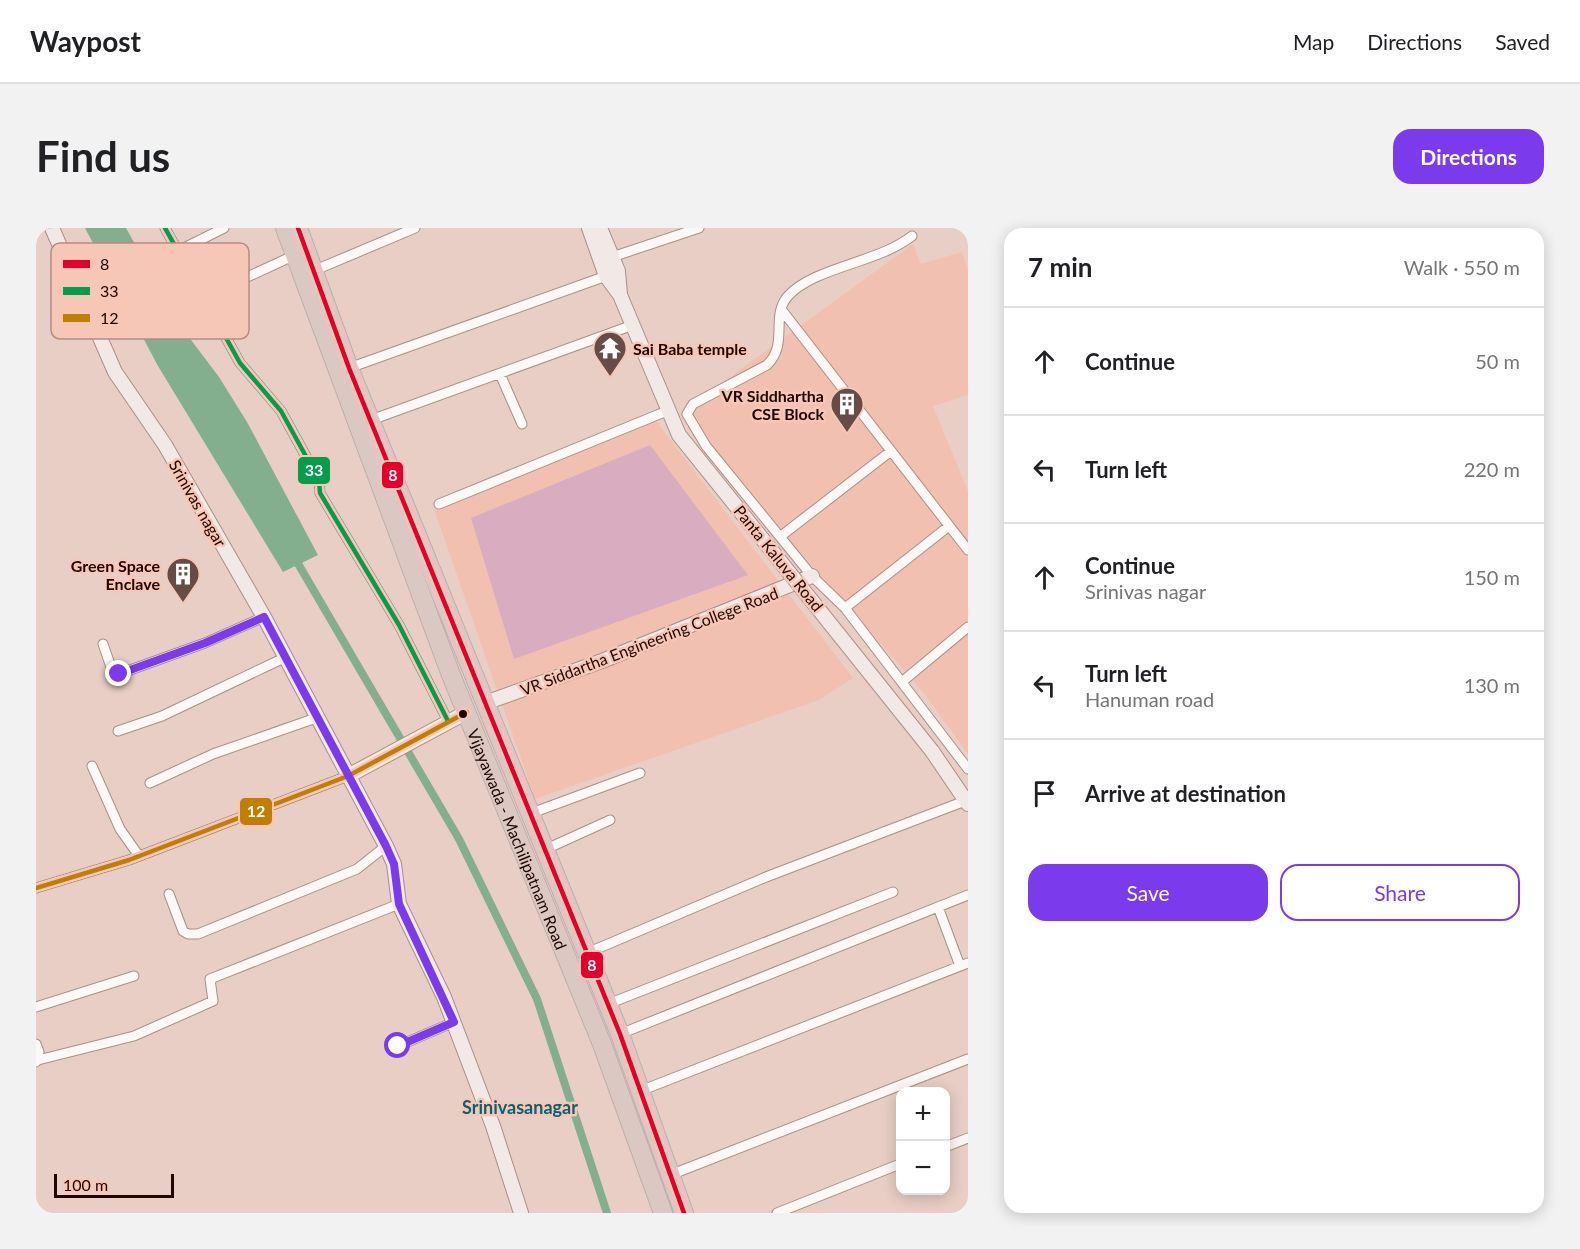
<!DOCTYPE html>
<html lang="en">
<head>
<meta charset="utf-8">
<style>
  :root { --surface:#fff; --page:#f2f2f2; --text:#202124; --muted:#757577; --line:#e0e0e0; --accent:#7c3aed }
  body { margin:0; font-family:Lato,sans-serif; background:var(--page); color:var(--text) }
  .controls { position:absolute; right:18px; bottom:18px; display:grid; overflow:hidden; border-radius:12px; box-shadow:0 3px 15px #0003 }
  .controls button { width:54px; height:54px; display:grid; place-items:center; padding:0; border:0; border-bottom:2px solid var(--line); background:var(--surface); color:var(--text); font:30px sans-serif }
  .scale { position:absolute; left:18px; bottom:15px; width:120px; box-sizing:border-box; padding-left:6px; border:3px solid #200501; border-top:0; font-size:16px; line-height:21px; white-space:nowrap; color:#200501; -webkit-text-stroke:4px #f6c6b7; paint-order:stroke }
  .stop { position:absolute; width:18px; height:18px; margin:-14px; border:4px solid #7c3aed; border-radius:50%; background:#fff }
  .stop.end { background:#7c3aed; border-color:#fff; box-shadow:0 2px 6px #0008 }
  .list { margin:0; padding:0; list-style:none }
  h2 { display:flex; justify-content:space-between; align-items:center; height:78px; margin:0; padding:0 24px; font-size:26px }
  h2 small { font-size:20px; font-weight:400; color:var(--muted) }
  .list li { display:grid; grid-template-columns:39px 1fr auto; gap:18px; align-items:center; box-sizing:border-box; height:108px; padding:0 24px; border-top:2px solid var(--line) }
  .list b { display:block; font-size:22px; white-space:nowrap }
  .list p { margin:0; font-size:20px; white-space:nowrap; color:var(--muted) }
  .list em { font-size:20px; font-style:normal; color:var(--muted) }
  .actions { display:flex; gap:12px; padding:18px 24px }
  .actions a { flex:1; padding:14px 0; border:2px solid var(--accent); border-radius:18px; text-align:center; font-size:21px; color:var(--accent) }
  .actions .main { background:var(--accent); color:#fff }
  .icon { flex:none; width:33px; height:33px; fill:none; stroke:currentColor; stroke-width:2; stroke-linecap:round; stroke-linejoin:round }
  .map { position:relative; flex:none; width:932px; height:985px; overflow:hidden; border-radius:18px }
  header { display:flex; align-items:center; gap:36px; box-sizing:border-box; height:84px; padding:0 30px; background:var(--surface); border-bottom:2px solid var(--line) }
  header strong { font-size:28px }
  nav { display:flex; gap:33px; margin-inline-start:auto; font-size:21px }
  .intro { display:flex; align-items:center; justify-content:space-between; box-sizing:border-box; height:144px; padding:0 36px }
  h1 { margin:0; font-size:42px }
  .button { padding:15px 27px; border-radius:18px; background:var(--accent); color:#fff; font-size:21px; font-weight:700 }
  main { display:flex; gap:36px; padding:0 36px }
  aside { flex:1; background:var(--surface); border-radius:18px; box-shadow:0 3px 15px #0003 }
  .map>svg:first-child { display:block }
  .built { fill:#f2c0b0 }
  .green { fill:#d9acc0 }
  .water { fill:#83af8f }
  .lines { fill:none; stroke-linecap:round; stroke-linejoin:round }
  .canal { stroke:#83af8f; stroke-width:8 }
  .street-casing { stroke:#a88f87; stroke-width:11 }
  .secondary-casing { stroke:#a88f87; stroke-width:16 }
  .highway-casing { stroke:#beaeaa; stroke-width:20 }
  .street { stroke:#fcf8f6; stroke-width:9 }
  .secondary { stroke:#f2e9e6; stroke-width:14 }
  .highway { stroke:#dcc8c2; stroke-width:18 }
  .secondary-bridge-casing { stroke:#a88f87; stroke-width:16; stroke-linecap:butt }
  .secondary-bridge { stroke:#f2e9e6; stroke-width:14 }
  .bus-1-casing { stroke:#f6c6b7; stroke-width:9 }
  .bus-2-casing { stroke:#f6c6b7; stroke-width:9 }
  .bus-3-casing { stroke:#f6c6b7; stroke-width:9 }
  .bus-1 { stroke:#e4002b; stroke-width:4.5 }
  .bus-2 { stroke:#029e4d; stroke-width:4.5 }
  .bus-3 { stroke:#c17e00; stroke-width:4.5 }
  .route { stroke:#7c3aed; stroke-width:8 }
  .bus-dot { fill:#200501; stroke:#f6c6b7; stroke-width:2 }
  .labels { text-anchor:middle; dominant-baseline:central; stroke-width:5; stroke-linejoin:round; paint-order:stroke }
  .poi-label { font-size:16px; font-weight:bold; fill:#200501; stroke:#f6c6b7; text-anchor:end }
  .street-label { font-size:16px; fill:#200501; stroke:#f6c6b7 }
  .neighbourhood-label { font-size:18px; font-weight:bold; fill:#076275; stroke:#f6c6b7 }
  .key { fill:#f6c6b7; stroke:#b68c80; stroke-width:1.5 }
  .key-label { font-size:16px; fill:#200501 }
  .line-badge { stroke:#f6c6b7; stroke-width:2 }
  .badge-label { font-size:16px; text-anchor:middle; font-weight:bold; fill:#fff }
</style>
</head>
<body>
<header>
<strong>Waypost</strong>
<nav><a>Map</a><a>Directions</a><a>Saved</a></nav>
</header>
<div class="intro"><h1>Find us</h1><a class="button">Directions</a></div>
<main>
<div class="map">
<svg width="932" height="985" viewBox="0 0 932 985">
  <rect width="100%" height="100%" fill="#e8cec5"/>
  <path class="built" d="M 877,16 L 885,36 L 926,24 L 932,42 L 932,167 L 897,178 L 932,263 L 932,526 L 887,464 L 643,186 Z
    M 620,193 L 817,450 L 783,472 L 499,571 L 398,281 Z"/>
  <path class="green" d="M 614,217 L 712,347 L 478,431 L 435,290 Z"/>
  <path class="water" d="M 49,0 L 90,0 L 146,100 L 183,149 L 211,194 L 282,327 L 247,344 L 122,138 Z"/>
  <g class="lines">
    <path class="canal" d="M 257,327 L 423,611 L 501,771 L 571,985"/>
    <defs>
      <path id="street" d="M 129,0 L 204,135 L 245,183 L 283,252 L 284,265 L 363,397 L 412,493
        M 876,8 C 842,35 778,39 752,68 C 734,88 753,116 731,137 L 657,176 L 651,186 L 670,218 L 776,348 L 809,380 L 932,541
        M 142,23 L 188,0
        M 573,30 L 663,0
        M 277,43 L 379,0
        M 207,51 L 259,27
        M 745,81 L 932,322
        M 313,140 L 573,47
        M 464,146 L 486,196
        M 335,192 L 597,97
        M 403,276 L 631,183
        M 745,308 L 855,223
        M 809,380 L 913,298
        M 67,416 L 76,442 L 83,446 L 169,415 L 228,389
        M 867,453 L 932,399
        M 82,503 L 126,488 L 248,430
        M 56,538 L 84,601 L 103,628
        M 114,555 L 177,526 L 280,490
        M 493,586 L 604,545
        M 508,622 L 574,592
        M 0,660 L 93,632 L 312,548
        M 133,666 L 147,703 L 152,706 L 162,706 L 321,641 L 350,618
        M 902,679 L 924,738
        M 551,725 L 730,649 L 929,573
        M 572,776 L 857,664
        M 0,779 L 98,748
        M 584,806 L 932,667
        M 0,816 L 3,824 L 0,834
        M 362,818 L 418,794
        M 2,832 L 98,808 L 177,773 L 174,751 L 363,676
        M 604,863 L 932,735
        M 909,919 L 932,910
        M 634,947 L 932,831
        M 741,985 L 864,936"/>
      <path id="secondary" d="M 16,0 L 79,144 L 129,217 L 228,389 L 350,618 L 358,636 L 363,676 L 408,769 L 457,898 L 485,985
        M 553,0 L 570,48 L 584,67 L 643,207 L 700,278
        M 564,0 L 582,43 L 584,67
        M 449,475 L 566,433 L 776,348
        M 896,523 L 932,576
        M 312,548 L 431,484"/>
      <g id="highway">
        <path id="s1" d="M 249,0 L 415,447 L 566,816 L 627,985"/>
        <path d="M 262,0 L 313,140 L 584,806 L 648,985"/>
      </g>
    </defs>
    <use href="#street" class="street-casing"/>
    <use href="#secondary" class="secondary-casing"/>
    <use href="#highway" class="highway-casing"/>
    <use href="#street" class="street"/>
    <use href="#secondary" class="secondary"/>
    <use href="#highway" class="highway"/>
    <defs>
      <path id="secondary-bridge" d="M 700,278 L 896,523"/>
    </defs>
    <use href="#secondary-bridge" class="secondary-bridge-casing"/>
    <use href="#secondary-bridge" class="secondary-bridge"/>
    <defs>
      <path id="bus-1" d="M 262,0 L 313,140 L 584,806 L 648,985"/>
      <path id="bus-2" d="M 129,0 L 204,135 L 245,183 L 283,252 L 284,265 L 363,397 L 412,493"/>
      <path id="bus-3" d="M 0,660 L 93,632 L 312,548 L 431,484"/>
    </defs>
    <use href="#bus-1" class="bus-1-casing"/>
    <use href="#bus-2" class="bus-2-casing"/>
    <use href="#bus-3" class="bus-3-casing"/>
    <use href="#bus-1" class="bus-1"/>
    <use href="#bus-2" class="bus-2"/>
    <use href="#bus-3" class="bus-3"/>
  </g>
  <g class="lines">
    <path class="route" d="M 83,446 L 169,415 L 228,389 L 350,618 L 358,636 L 363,676 L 418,794 L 362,818"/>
  </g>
  <defs>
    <symbol id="temple-pin" viewBox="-11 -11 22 30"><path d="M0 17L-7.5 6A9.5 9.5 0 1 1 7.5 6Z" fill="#664b46" stroke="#f6c6b7"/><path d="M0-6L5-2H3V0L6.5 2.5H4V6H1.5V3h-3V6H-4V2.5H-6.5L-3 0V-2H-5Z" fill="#fff"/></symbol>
    <symbol id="building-pin" viewBox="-11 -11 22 30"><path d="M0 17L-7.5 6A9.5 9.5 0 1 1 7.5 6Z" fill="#664b46" stroke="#f6c6b7"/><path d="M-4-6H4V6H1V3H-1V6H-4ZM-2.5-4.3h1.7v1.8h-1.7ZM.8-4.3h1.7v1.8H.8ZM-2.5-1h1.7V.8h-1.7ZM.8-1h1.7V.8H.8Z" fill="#fff"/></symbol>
  </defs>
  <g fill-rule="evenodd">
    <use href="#temple-pin" x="555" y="101" width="38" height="52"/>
    <use href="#building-pin" x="792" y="157" width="38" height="52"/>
    <use href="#building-pin" x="128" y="327" width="38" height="52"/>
  </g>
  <circle class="bus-dot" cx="427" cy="486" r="5"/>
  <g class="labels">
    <g class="poi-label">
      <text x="597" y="120" text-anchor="start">Sai Baba temple</text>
      <text x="788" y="167">VR Siddhartha<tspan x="788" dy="18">CSE Block</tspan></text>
      <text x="124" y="337">Green Space<tspan x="124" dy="18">Enclave</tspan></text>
    </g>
    <g class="street-label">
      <text transform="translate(162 275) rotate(60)">Srinivas nagar</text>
      <text transform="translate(743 330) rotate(51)">Panta Kaluva Road</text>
      <text transform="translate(613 413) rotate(-21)">VR Siddartha Engineering College Road</text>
      <text stroke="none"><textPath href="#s1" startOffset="654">Vijayawada - Machilipatnam Road</textPath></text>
    </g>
    <g class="neighbourhood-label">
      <text x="484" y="879">Srinivasanagar</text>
    </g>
  </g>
  <rect x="15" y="15" width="198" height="96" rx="9" class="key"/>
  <rect x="27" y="32" width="27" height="8" fill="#e4002b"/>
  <rect x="27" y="59" width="27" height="8" fill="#029e4d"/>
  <rect x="27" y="86" width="27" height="8" fill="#c17e00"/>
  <g class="key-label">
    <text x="64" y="42">8</text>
    <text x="64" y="69">33</text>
    <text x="64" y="96">12</text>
  </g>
  <g class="line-badge">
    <rect x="261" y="228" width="34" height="29" rx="6" fill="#029e4d"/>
    <rect x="345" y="233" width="23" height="28" rx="6" fill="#e4002b"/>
    <rect x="203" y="569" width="34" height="29" rx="6" fill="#c17e00"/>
    <rect x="544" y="723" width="24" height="28" rx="6" fill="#e4002b"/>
  </g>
  <g class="badge-label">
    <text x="278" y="248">33</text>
    <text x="357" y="253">8</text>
    <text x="220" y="589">12</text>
    <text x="556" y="743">8</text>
  </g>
</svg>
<div class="controls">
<button>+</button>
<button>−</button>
</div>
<div class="scale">100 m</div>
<div class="stop" style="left:362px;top:818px"></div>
<div class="stop end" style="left:83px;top:446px"></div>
</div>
<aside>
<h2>7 min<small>Walk · 550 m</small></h2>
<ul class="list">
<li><svg class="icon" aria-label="ahead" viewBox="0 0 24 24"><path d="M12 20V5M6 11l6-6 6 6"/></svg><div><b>Continue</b></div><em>50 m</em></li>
<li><svg class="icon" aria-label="left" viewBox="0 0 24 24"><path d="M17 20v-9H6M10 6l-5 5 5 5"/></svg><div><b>Turn left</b></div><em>220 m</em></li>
<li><svg class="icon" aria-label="ahead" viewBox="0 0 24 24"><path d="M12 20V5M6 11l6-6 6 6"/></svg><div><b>Continue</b><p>Srinivas nagar</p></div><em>150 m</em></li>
<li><svg class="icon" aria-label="left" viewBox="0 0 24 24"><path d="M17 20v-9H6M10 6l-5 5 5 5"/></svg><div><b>Turn left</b><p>Hanuman road</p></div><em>130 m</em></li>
<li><svg class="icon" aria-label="arrive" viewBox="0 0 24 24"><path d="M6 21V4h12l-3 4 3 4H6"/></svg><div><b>Arrive at destination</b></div></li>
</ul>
<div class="actions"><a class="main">Save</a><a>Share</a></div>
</aside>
</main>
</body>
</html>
